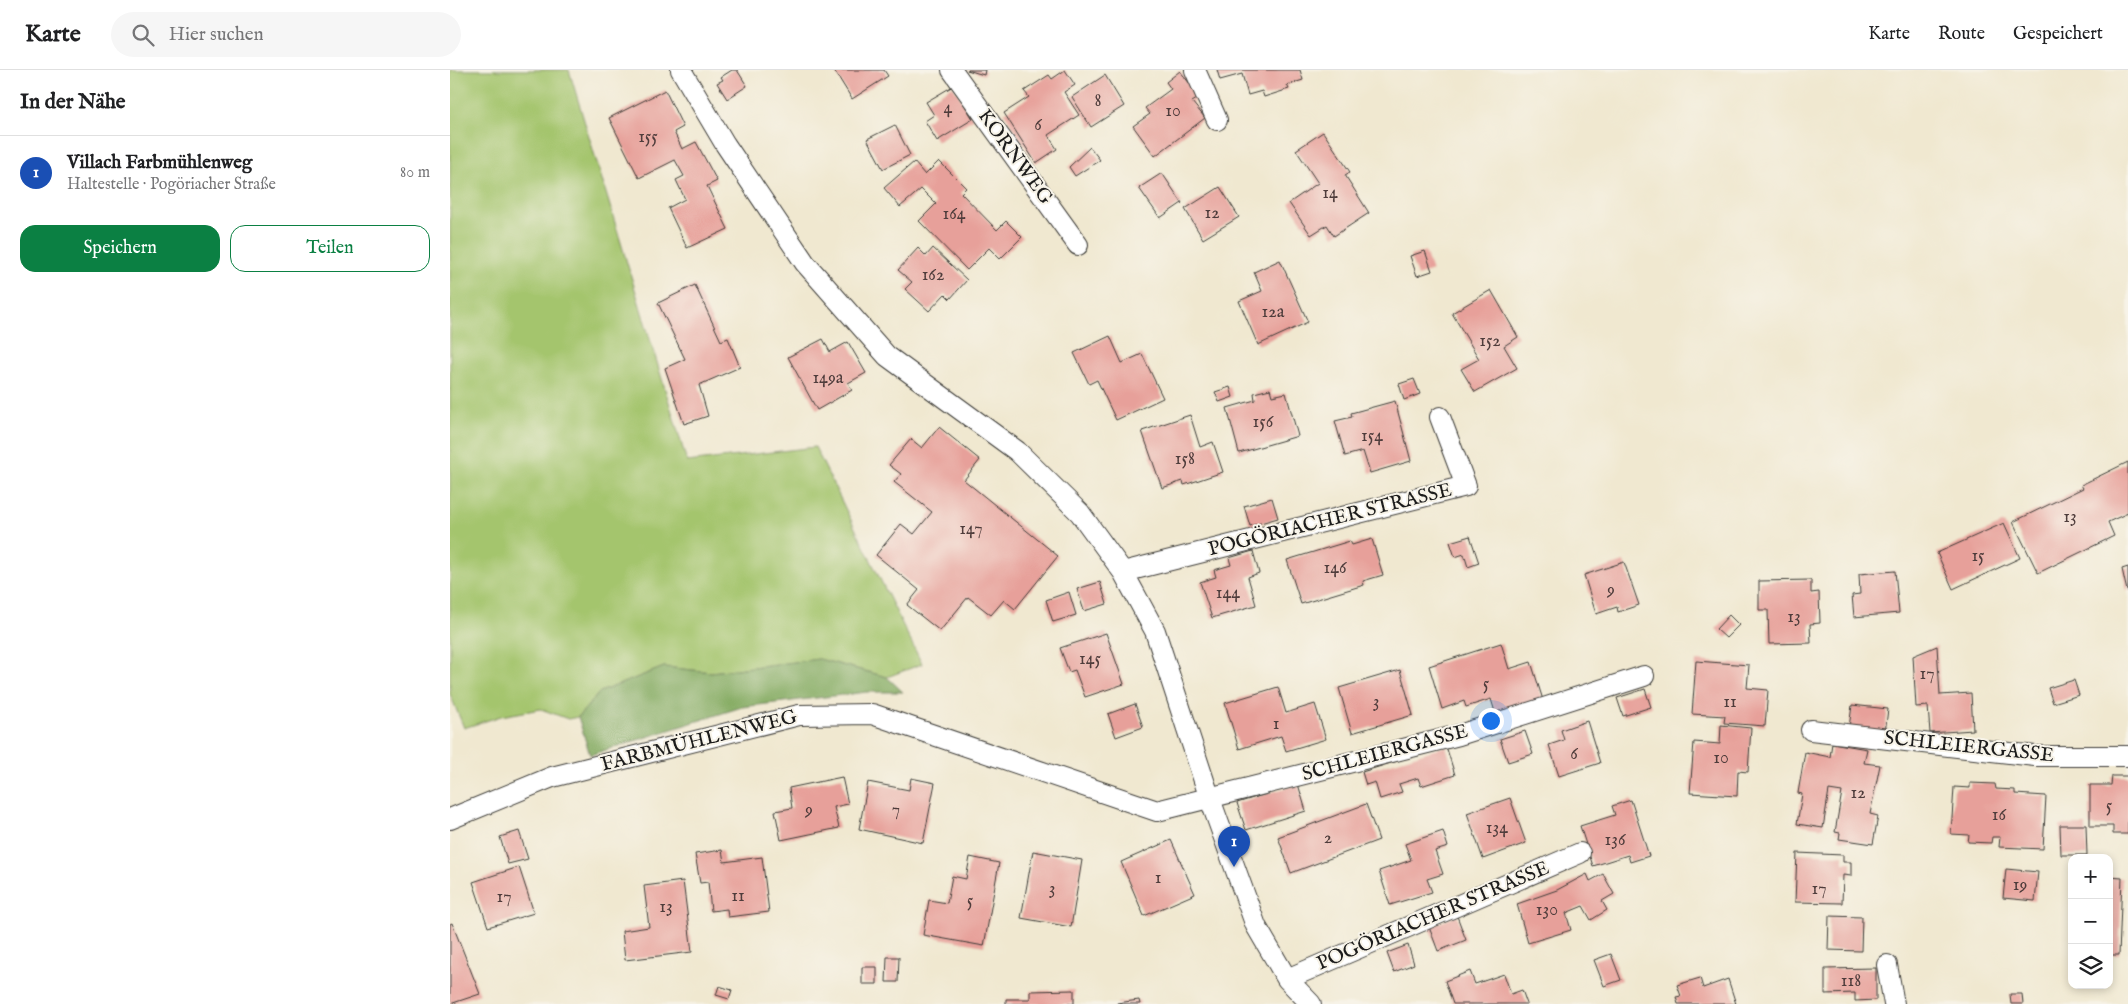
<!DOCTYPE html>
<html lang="de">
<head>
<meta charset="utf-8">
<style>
  :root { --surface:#fff; --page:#f6f6f6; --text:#202124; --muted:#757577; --line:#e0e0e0; --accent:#0b8043 }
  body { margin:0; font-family:"IM FELL English",serif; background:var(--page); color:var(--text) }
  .controls { position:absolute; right:15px; bottom:15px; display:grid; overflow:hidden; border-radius:10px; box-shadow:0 2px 8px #0003 }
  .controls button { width:45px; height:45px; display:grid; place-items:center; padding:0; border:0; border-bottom:1px solid var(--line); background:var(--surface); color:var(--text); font:25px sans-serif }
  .you { position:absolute; left:1040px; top:650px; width:18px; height:18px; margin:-12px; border:4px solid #fff; border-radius:50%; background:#1a73e8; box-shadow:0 0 0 8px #1a73e833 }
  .badge { display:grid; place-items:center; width:32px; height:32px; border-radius:50%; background:var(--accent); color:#fff; font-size:16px; font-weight:700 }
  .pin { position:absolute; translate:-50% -41px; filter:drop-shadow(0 1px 2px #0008) }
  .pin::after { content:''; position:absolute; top:26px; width:18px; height:15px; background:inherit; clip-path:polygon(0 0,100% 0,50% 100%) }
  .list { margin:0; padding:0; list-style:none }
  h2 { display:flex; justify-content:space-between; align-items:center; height:65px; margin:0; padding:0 20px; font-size:21px }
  h2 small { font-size:16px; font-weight:400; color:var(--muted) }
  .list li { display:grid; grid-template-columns:32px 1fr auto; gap:15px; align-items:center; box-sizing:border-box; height:75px; padding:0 20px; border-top:1px solid var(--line) }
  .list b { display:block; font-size:19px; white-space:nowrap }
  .list p { margin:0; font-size:16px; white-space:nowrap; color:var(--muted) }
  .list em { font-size:16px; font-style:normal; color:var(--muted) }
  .actions { display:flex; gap:10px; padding:15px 20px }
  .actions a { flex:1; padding:11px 0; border:1px solid var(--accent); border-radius:15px; text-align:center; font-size:18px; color:var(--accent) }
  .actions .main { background:var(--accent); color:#fff }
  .icon { flex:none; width:28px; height:28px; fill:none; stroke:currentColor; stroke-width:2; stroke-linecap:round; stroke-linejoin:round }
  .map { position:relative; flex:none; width:1678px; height:934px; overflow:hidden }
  header { display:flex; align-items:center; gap:30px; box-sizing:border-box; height:70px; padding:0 25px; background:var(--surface); border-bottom:1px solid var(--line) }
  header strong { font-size:24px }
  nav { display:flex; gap:28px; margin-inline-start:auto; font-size:18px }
  .search { width:350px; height:45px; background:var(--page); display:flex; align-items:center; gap:12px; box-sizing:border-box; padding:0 18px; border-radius:28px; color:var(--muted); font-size:19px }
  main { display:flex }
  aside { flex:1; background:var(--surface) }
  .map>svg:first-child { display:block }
  .green { fill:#a4c56d; stroke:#607044 }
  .forest { fill:#83aa60; stroke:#50633e }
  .building { fill:#e7a09a }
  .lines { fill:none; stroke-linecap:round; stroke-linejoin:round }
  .street-casing { stroke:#3c3b37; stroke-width:22 }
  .street { stroke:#fff; stroke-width:20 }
  .labels { text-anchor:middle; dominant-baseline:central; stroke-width:4; stroke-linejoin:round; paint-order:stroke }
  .number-label { font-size:18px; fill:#4f3d3c }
  .street-label { font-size:20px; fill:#1c1c1c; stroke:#f7f3e8 }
</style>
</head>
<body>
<header>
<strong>Karte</strong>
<div class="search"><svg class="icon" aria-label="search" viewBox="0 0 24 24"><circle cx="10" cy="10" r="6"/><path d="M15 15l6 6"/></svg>Hier suchen</div>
<nav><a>Karte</a><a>Route</a><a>Gespeichert</a></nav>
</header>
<main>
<aside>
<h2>In der Nähe<small></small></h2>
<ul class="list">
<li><span class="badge" style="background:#1a4fb4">1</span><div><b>Villach Farbmühlenweg</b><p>Haltestelle · Pogöriacher Straße</p></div><em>80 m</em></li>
</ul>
<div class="actions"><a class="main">Speichern</a><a>Teilen</a></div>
</aside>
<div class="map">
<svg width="1678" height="934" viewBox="0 0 1678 934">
  <rect width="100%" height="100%" fill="#f7f3e8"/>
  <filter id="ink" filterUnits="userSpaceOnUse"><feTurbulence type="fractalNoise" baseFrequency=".02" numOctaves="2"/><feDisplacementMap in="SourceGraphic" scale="10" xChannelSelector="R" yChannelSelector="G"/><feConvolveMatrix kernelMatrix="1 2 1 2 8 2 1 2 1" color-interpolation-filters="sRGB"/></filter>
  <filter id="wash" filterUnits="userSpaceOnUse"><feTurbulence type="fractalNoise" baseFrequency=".0096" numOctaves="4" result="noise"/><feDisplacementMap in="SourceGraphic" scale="20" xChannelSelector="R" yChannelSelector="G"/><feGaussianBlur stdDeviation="1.12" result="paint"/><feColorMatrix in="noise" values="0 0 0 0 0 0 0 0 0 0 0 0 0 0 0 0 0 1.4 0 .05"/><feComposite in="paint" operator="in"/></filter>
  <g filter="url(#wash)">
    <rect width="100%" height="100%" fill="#f0e8d0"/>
    <path class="green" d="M 0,0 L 119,0 L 237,392 L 365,377 L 472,594 L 437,607 L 369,589 L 261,602 L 214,597 L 150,622 L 128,647 L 118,649 L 91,639 L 51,646 L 14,658 L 0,624 Z"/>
    <path class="forest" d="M 369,589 L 437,607 L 453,622 L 417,622 L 292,637 L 140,685 L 128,647 L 150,622 L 214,597 L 261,602 Z"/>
    <g id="blocks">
      <path class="building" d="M 282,0 L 287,0 L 297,16 L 277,29 L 267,13 L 273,10 L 271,7 Z
        M 384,0 L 434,0 L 438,6 L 402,29 Z
        M 517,0 L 535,0 L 534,5 Z
        M 615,0 L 625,15 L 614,22 L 629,45 L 598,65 L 607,79 L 586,93 L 554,43 L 579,27 L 574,21 L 599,5 L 602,9 Z
        M 767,0 L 850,0 L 853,10 L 837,15 L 839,19 L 814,27 L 812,21 L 798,25 L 792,4 L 770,10 Z
        M 730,1 L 750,27 L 742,32 L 755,48 L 705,86 L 683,56 L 700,44 L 695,38 L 721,19 L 716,12 Z
        M 655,5 L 674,36 L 641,57 L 622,27 Z
        M 503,16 L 523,49 L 487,71 L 475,51 L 484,45 L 476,32 Z
        M 215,20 L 233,57 L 224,62 L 232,79 L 246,72 L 267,111 L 257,116 L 278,159 L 237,178 L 218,138 L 235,129 L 226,110 L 234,106 L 225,90 L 189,108 L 159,48 Z
        M 445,55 L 460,85 L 433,99 L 417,69 Z
        M 873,62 L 900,102 L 895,105 L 919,143 L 884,166 L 877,155 L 861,165 L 839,133 L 868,113 L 846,80 Z
        M 640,77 L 650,90 L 625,106 L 619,97 Z
        M 489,91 L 516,118 L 511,123 L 547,160 L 556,151 L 572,167 L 550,189 L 539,178 L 517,200 L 469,151 L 486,134 L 471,119 L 450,137 L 434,118 L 464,92 L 475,105 Z
        M 712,103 L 732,133 L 710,148 L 689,118 Z
        M 770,117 L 789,147 L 753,169 L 735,139 Z
        M 468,178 L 476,186 L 483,178 L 517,210 L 500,229 L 495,224 L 479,241 L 455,219 L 462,212 L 448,200 Z
        M 975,181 L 982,201 L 967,206 L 960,186 Z
        M 830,190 L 858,252 L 808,275 L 789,231 L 812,221 L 804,202 Z
        M 245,215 L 271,271 L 278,268 L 290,297 L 249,315 L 258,346 L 234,354 L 215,298 L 235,289 L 208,233 Z
        M 1041,220 L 1068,267 L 1054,276 L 1067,298 L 1025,322 L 1011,299 L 1029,289 L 1002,243 Z
        M 660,266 L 672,293 L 692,284 L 713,328 L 666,350 L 647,310 L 639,314 L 624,283 Z
        M 373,269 L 380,282 L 398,272 L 416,303 L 398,313 L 402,320 L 367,340 L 338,287 Z
        M 964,309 L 970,324 L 954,330 L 949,314 Z
        M 780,317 L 783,327 L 769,332 L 765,322 Z
        M 820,319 L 822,326 L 836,323 L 848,366 L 789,383 L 777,338 L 805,330 L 804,323 Z
        M 945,331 L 961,391 L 920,403 L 913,381 L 895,386 L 885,351 L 902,347 L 901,343 Z
        M 740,345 L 750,377 L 763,372 L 773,402 L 734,415 L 733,411 L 712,418 L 692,361 Z
        M 489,357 L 530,390 L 514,410 L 608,486 L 565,539 L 554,530 L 541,545 L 518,527 L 490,561 L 457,535 L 469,520 L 426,485 L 451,454 L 464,464 L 482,442 L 444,412 L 451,404 L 439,395 L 461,369 L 472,378 Z
        M 1678,392 L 1678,443 L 1658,452 L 1664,466 L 1588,503 L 1563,452 L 1633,418 L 1631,415 Z
        M 822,428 L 828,448 L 800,456 L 794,436 Z
        M 1554,453 L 1570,488 L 1503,519 L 1487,483 Z
        M 1020,466 L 1029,493 L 1018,497 L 1014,484 L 1005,487 L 1000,472 Z
        M 922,469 L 933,505 L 913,511 L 914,515 L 851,534 L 837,490 L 900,471 L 902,475 Z
        M 803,481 L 809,503 L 798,507 L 806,535 L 762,548 L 750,512 L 766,507 L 764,500 L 781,495 L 779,488 Z
        M 1174,492 L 1189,535 L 1168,542 L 1167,537 L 1146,544 L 1134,505 Z
        M 1678,497 L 1678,521 L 1677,521 L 1672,499 Z
        M 1445,501 L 1449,543 L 1404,547 L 1402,525 L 1410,524 L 1409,504 Z
        M 1361,510 L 1361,523 L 1369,522 L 1370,553 L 1360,554 L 1361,573 L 1319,574 L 1318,540 L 1309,540 L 1309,511 Z
        M 650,512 L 657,534 L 634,541 L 627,519 Z
        M 619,522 L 626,545 L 603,552 L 596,530 Z
        M 1279,545 L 1289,555 L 1276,568 L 1266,559 Z
        M 656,563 L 674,614 L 635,627 L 625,600 L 619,602 L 610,578 Z
        M 1051,573 L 1059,599 L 1081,592 L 1093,630 L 1046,645 L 1041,629 L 1016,637 L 1014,631 L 992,639 L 979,596 Z
        M 1487,576 L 1490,625 L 1521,623 L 1523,660 L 1480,663 L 1478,636 L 1466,637 L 1463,586 Z
        M 1246,591 L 1299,595 L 1297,618 L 1318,620 L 1315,656 L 1274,653 L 1275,646 L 1242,644 Z
        M 950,600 L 963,645 L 902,663 L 889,618 Z
        M 1624,610 L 1629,625 L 1603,633 L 1598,618 Z
        M 828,617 L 836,643 L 865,634 L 876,669 L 836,681 L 831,666 L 789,679 L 775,633 Z
        M 1195,619 L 1201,637 L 1173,646 L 1167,628 Z
        M 685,634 L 693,657 L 666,667 L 658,644 Z
        M 1402,635 L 1438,639 L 1435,663 L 1399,658 Z
        M 1137,651 L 1150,693 L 1109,706 L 1099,675 L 1114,670 L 1111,660 Z
        M 1271,655 L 1301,658 L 1298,702 L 1288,701 L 1287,726 L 1240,723 L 1244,672 L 1270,674 Z
        M 1075,661 L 1083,684 L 1058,692 L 1050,669 Z
        M 1382,673 L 1417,679 L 1414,693 L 1430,695 L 1420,744 L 1428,746 L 1423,774 L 1389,769 L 1390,763 L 1385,762 L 1392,722 L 1379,720 L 1373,758 L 1347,754 L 1352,724 L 1348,723 L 1355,682 L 1380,687 Z
        M 996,676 L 1005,705 L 971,716 L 968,708 L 949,714 L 952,722 L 930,729 L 925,712 L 916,715 L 912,702 Z
        M 1662,706 L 1678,706 L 1678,764 L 1663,764 L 1663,756 L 1640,756 L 1640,715 L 1661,715 Z
        M 392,707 L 398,734 L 384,737 L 389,758 L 331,770 L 325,741 L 342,738 L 339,718 Z
        M 461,708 L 485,713 L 473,773 L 409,759 L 418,712 L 459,720 Z
        M 1520,713 L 1545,714 L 1546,719 L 1565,720 L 1565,724 L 1596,726 L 1593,779 L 1549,777 L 1550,767 L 1542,767 L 1541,773 L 1518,772 L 1519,765 L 1501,764 L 1504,717 L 1520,718 Z
        M 848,714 L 856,741 L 796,760 L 787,733 Z
        M 1060,728 L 1076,773 L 1033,789 L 1017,743 Z
        M 1181,730 L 1199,786 L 1180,792 L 1178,785 L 1143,796 L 1130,756 L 1165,745 L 1162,736 Z
        M 916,734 L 929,770 L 841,803 L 828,767 Z
        M 1610,755 L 1636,755 L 1637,785 L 1611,785 Z
        M 69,761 L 78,789 L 58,794 L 50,767 Z
        M 993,761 L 998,777 L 985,781 L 993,804 L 977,809 L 982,822 L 940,835 L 929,801 L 961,790 L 955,774 Z
        M 721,770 L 745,824 L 694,846 L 671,792 Z
        M 272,780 L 274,792 L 312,787 L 319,842 L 278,847 L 277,839 L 261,841 L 258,812 L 250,813 L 245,784 Z
        M 583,781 L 632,790 L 621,857 L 571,848 Z
        M 1347,783 L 1393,785 L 1393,792 L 1401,792 L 1401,806 L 1393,805 L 1392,833 L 1345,832 Z
        M 520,787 L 549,793 L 534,876 L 473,865 L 479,830 L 497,833 L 502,806 L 516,809 Z
        M 69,797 L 84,843 L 38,857 L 23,812 Z
        M 1556,799 L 1588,802 L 1585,831 L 1553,828 Z
        M 1137,804 L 1140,811 L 1153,804 L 1164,824 L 1152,831 L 1157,840 L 1141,850 L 1133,836 L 1116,843 L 1121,860 L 1078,873 L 1067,834 L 1107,820 Z
        M 1659,807 L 1672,808 L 1669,885 L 1659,885 Z
        M 233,811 L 242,882 L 175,890 L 172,861 L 199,857 L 194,816 Z
        M 1007,846 L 1016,870 L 988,881 L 979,857 Z
        M 1379,846 L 1412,847 L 1411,881 L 1378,880 Z
        M 2,853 L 30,924 L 0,934 L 0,854 Z
        M 958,875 L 964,894 L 944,902 L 937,883 Z
        M 1161,884 L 1171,910 L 1154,916 L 1144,890 Z
        M 437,887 L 449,887 L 448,912 L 436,912 Z
        M 412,897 L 427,897 L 427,914 L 412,914 Z
        M 1426,898 L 1426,930 L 1405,931 L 1405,923 L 1375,924 L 1375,899 Z
        M 1020,901 L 1025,914 L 1054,904 L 1061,924 L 1072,920 L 1077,934 L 1003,934 L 995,911 Z
        M 1250,908 L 1253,918 L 1278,909 L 1286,934 L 1228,934 L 1226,927 L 1231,926 L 1227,915 Z
        M 269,916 L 282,920 L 279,929 L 266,925 Z
        M 624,920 L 624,934 L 556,934 L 556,929 L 580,929 L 580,921 Z
        M 1560,924 L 1572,924 L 1573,934 L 1561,934 Z
        M 689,930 L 690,934 L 667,934 L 667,933 Z"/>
    </g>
  </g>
  <g filter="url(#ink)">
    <use href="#blocks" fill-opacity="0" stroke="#3c3b37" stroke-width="1"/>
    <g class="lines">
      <defs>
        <path id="street" d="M 231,0 L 275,74 L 355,193 L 437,286 L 567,381 L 630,443 L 673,502 L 705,561 L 760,729 L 806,856 L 837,909 L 861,934
          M 502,0 L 628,175
          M 745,0 L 767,50
          M 673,502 L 1016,416 L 990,347
          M 1361,660 L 1585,686 L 1678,686
          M 0,749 L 102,707 L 349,645 L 422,644 L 707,741 L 1009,665 L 1194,606
          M 1437,895 L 1444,934
          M 837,909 L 1130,783"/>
      </defs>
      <use href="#street" class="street-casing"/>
      <use href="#street" class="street"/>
    </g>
  </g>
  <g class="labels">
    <g class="number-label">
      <text x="648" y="31">8</text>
      <text x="498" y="38">4</text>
      <text x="723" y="41">10</text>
      <text x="588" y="55">6</text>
      <text x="198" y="67">155</text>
      <text x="880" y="123">14</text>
      <text x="762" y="143">12</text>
      <text x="504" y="144">164</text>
      <text x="483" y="205">162</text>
      <text x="823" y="242">12a</text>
      <text x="1040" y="271">152</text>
      <text x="378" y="308">149a</text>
      <text x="813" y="352">156</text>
      <text x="922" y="366">154</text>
      <text x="735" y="389">158</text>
      <text x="1620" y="447">13</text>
      <text x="521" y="459">147</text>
      <text x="1528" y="486">15</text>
      <text x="885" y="498">146</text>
      <text x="1161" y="520">9</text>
      <text x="778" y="523">144</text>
      <text x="1344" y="547">13</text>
      <text x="640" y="589">145</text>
      <text x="1477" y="604">17</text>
      <text x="1036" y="614">5</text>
      <text x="926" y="632">3</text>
      <text x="1280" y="632">11</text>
      <text x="826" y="654">1</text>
      <text x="1124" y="684">6</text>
      <text x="1271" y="688">10</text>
      <text x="1408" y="723">12</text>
      <text x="1659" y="736">5</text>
      <text x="359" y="740">9</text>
      <text x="446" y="740">7</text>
      <text x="1549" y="745">16</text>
      <text x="1047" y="758">134</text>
      <text x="878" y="768">2</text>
      <text x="1165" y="770">136</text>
      <text x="708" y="808">1</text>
      <text x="1570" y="815">19</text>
      <text x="602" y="819">3</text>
      <text x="1369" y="819">17</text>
      <text x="288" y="826">11</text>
      <text x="54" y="827">17</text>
      <text x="520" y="831">5</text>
      <text x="216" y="837">13</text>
      <text x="1097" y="840">130</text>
      <text x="1401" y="911">118</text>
    </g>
    <g class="street-label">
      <text transform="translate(565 87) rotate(54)">KORNWEG</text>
      <text transform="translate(880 450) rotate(-14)">POGÖRIACHER STRASSE</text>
      <text transform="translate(249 671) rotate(-14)">FARBMÜHLENWEG</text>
      <text transform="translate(1519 677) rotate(6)">SCHLEIERGASSE</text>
      <text transform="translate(935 683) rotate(-15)">SCHLEIERGASSE</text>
      <text transform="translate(983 846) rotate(-23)">POGÖRIACHER STRASSE</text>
    </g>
  </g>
</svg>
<div class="controls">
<button>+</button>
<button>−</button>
<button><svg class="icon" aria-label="layers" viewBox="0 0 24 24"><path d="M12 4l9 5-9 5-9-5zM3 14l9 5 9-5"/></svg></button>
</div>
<div class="you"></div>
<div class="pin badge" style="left:784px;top:797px;background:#1a4fb4">1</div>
</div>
</main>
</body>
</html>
